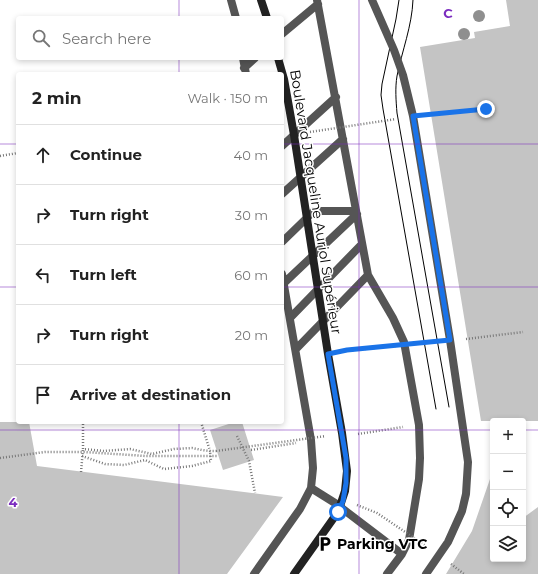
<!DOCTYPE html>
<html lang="en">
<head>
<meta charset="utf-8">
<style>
  :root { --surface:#fff; --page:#f6f6f6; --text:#222; --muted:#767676; --line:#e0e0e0 }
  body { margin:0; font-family:Montserrat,sans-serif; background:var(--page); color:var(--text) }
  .controls { position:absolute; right:12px; bottom:12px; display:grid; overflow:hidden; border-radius:4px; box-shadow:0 2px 6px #0003 }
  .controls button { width:36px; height:36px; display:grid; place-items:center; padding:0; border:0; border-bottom:1px solid var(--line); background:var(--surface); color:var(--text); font:20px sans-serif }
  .stop { position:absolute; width:12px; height:12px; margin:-9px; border:3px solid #1a73e8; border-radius:50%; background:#fff }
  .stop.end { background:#1a73e8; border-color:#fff; box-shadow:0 1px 4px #0008 }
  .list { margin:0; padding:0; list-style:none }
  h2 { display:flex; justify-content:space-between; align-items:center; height:52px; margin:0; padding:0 16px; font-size:17px }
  h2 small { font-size:13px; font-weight:400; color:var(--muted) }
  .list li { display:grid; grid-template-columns:26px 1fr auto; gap:12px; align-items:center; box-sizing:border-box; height:60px; padding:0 16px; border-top:1px solid var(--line) }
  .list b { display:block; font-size:15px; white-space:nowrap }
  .list em { font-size:13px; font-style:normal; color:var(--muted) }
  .icon { flex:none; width:22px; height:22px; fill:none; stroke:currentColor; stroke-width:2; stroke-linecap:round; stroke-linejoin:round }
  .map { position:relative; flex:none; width:538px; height:574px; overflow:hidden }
  .search { position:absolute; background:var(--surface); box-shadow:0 2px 6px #0003; left:16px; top:16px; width:268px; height:44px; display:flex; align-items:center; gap:10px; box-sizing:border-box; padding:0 14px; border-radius:4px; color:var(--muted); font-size:15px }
  .panel { position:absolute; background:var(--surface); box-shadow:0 2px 6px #0003; left:16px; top:72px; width:268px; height:352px; border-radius:4px }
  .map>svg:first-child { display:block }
  .building { fill:#c4c4c4 }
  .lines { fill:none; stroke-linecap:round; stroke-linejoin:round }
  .path { stroke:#777; stroke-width:2.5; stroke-dasharray:1 2; stroke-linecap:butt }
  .service { stroke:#555; stroke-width:8 }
  .secondary { stroke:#222; stroke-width:8 }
  .tram { stroke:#000; stroke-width:1 }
  .path-bridge { stroke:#777; stroke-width:2.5; stroke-dasharray:1 2; stroke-linecap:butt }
  .service-bridge { stroke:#555; stroke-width:8 }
  .secondary-bridge { stroke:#222; stroke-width:8 }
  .tree { fill:#8f8f8f }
  .route { stroke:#1a73e8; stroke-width:5 }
  .grid { fill:none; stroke:#7b2cbf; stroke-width:1; stroke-opacity:0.55 }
  .labels { text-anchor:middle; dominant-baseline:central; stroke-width:3; stroke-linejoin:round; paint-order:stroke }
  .street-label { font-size:14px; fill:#000; stroke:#fff }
  .poi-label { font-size:14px; font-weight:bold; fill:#000; stroke:#fff; text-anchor:start }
  .grid-label { font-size:13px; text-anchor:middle; font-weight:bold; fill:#7b2cbf; stroke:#fff; stroke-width:3; stroke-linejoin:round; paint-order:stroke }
</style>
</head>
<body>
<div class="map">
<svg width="538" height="574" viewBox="0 0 538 574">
  <rect width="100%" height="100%" fill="#fff"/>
  <path class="building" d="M 506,0 L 538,0 L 538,421 L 481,421 L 420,47 L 475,38 L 474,32 L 510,26 Z
    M 0,422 L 29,422 L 37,466 L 283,497 L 227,574 L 0,574 Z
    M 235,422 L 242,422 L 254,460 L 223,470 L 210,430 Z
    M 490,479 L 493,479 L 493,559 L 523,559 L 523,518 L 538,507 L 538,574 L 446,574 L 472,531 Z"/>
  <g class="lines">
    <path class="path" d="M 0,156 L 18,153
      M 201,422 L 210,451 L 216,451
      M 83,424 L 83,449 L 104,451 L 130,449 L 152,454 L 174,449 L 192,448 L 202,450 L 210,451
      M 358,434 L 403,427
      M 237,436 L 249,461 L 255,493
      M 251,450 L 296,443
      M 0,458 L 45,452 L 84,452 L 146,456 L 218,456"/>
    <path class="service" d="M 231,0 L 236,18
      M 282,34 L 318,4
      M 243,58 L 246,74
      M 244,68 L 255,58
      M 282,146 L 336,97
      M 282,194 L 343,139
      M 282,242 L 314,211 L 356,211
      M 368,275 L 393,318 L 404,342 L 419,425 L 420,458 L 419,479 L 409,540 L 402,554 L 387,574
      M 284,283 L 357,214
      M 290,318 L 362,244
      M 296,349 L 368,275 L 317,0
      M 311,488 L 335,503 L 402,554
      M 254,574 L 300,509 L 311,488 L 313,468 L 311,440 L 282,274"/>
    <path class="secondary" d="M 261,0 L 267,18"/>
    <path class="tram" d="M 399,0 L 396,19 L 382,84 L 381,95 L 383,109 L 436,409
      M 413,0 C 412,26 402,51 397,76 C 395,88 396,101 397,113 L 449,407"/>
    <path class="path-bridge" d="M 429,114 L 486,109
      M 310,132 L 396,119
      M 466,339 L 523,332
      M 344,351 L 435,342
      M 216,451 L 326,436
      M 82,456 L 105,464 L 124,465 L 145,460 L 164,469 L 192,466 L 211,461 L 210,451
      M 81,472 L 83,449
      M 357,505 L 377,513 L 426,546
      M 451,564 L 464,574"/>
    <path class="service-bridge" d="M 372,0 L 394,50 L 403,75 L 413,116 L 450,340 L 468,462 L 466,494 L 462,511 L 448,542 L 426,574"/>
    <path class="secondary-bridge" d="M 278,58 L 284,79 L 294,135 L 328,354 L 342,433 L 347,471 L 345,491 L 338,512 L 294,574"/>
  </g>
  <g class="tree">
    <circle cx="479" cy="16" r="6"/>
    <circle cx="464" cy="34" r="6"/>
  </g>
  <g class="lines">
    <path class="route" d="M 338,512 L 343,501 L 346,483 L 346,458 L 328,354 L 347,350 L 450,340 L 413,116 L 486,109"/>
  </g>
  <path class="grid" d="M 179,0 L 179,18M 359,0 L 359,574M 179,58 L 179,74M 0,144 L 18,144M 282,144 L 538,144M 0,287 L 18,287M 282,287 L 538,287M 179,422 L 179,574M 0,430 L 493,430M 523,430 L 538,430"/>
  <defs>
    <symbol id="parking-bare" viewBox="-9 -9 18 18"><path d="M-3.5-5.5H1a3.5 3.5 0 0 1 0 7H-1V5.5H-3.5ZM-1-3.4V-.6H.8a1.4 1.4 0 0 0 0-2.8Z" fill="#000" stroke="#fff" stroke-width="2.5" paint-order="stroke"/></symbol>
  </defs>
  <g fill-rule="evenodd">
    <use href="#parking-bare" x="314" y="533" width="22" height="22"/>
  </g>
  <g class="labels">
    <g class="street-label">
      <text transform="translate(316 202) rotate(81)">Boulevard Jacqueline Auriol Supérieur</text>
    </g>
    <g class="poi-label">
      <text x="337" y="544">Parking VTC</text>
    </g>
  </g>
  <g class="grid-label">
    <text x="448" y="18">C</text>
    <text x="13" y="507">4</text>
  </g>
</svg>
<div class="controls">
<button>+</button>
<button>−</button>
<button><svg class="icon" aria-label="locate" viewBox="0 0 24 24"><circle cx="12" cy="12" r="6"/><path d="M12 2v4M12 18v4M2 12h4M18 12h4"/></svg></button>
<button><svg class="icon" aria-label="layers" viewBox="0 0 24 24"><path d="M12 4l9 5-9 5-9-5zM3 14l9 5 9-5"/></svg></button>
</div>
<div class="stop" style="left:338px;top:512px"></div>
<div class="stop end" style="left:486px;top:109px"></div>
<div class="search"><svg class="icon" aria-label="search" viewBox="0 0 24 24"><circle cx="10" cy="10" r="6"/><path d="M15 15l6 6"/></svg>Search here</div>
<section class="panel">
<h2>2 min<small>Walk · 150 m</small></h2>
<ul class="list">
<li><svg class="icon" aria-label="ahead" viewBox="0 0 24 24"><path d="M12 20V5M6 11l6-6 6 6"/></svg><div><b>Continue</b></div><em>40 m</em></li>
<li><svg class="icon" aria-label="right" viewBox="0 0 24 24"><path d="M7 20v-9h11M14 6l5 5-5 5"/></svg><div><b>Turn right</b></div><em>30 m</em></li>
<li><svg class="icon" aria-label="left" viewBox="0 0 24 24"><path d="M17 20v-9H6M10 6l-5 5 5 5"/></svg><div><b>Turn left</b></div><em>60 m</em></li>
<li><svg class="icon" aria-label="right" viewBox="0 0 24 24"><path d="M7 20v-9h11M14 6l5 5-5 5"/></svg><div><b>Turn right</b></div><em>20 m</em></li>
<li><svg class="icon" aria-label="arrive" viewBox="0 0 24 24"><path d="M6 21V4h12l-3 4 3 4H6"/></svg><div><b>Arrive at destination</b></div></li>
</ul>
</section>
</div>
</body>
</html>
